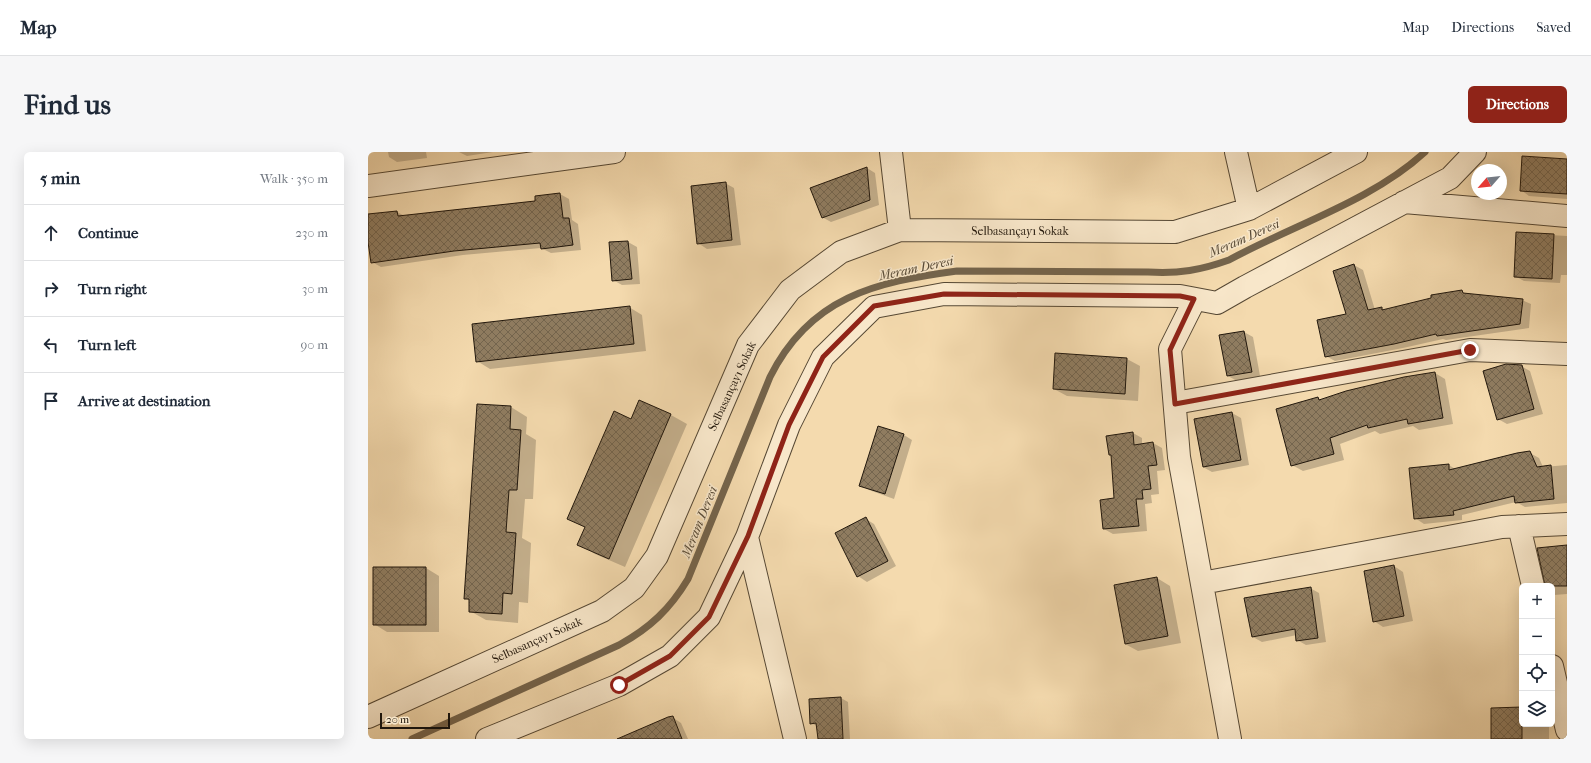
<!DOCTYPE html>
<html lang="en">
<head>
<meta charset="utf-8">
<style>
  :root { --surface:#fff; --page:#f6f6f7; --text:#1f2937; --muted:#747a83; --line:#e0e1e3; --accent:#8f2418 }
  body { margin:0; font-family:"IM FELL French Canon",serif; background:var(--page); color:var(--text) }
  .controls { position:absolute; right:12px; bottom:12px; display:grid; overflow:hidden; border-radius:6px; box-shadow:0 4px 16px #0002 }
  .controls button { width:36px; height:36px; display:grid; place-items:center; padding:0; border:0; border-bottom:1px solid var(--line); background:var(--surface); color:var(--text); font:20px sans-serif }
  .compass { position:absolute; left:1103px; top:12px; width:36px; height:36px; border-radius:50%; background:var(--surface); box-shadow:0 4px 16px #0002; rotate:242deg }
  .scale { position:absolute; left:12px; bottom:10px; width:70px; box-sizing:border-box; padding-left:4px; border:2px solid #21170c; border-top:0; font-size:11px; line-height:14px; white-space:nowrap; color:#21170c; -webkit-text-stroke:3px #f8e7ca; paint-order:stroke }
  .stop { position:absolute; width:12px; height:12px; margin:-9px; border:3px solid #8f2418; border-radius:50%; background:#fff }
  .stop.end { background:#8f2418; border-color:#fff; box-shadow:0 1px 4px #0008 }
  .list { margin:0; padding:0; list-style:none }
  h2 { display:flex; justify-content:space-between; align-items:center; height:52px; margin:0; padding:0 16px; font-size:17px }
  h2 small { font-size:13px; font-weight:400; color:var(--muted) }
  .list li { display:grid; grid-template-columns:26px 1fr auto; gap:12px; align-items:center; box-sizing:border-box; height:56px; padding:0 16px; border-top:1px solid var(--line) }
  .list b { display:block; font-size:15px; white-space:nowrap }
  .list em { font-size:13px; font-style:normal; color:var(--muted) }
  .icon { flex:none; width:22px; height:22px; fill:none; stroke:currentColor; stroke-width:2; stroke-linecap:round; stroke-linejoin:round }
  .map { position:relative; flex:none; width:1199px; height:587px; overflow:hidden; border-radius:6px }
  header { display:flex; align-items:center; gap:24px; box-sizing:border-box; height:56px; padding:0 20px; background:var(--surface); border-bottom:1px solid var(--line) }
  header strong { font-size:19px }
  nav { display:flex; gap:22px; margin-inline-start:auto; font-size:14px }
  .intro { display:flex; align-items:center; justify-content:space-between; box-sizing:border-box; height:96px; padding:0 24px }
  h1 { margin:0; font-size:28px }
  .button { padding:10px 18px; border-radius:6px; background:var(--accent); color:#fff; font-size:14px; font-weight:700 }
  main { display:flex; gap:24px; padding:0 24px }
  aside { flex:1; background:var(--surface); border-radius:6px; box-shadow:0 4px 16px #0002 }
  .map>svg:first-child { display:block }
  .shadow { fill:#0003 }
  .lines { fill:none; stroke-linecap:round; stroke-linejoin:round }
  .stream { stroke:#74644c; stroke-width:7 }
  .building { fill:url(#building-cross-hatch); stroke:#21170c }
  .minor-casing { stroke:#564834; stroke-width:24 }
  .minor { stroke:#f8e7ca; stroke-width:22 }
  .route { stroke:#8f2418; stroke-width:5 }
  .labels { text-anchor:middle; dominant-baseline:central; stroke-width:3; stroke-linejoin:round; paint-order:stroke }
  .street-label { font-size:12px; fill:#21170c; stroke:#f8e7ca }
  .water-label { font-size:13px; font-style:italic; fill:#594b37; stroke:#f8e7ca }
</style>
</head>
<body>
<header>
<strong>Map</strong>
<nav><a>Map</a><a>Directions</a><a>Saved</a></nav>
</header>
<div class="intro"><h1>Find us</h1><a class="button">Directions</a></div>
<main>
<aside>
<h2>5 min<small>Walk · 350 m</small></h2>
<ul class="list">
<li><svg class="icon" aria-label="ahead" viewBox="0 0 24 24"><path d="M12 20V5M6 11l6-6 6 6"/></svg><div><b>Continue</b></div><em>230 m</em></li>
<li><svg class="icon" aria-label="right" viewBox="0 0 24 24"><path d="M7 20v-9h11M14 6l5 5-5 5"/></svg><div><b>Turn right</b></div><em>30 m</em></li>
<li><svg class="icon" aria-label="left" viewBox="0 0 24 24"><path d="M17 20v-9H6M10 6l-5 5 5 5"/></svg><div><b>Turn left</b></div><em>90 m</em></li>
<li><svg class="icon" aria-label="arrive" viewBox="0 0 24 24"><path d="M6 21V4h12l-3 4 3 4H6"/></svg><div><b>Arrive at destination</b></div></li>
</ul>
</aside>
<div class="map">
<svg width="1199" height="587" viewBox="0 0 1199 587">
  <defs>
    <pattern id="building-cross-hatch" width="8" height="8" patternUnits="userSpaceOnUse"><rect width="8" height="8" fill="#8f7c60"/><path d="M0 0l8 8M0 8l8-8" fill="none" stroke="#74654e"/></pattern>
  </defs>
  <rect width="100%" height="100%" fill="#f4daae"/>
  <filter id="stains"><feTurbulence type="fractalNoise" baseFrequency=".005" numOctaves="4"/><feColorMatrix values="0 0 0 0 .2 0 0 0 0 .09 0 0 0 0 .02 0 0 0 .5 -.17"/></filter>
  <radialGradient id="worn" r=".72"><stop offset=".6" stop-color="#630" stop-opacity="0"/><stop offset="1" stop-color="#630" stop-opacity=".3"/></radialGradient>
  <path class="shadow" d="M 20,0 L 58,0 L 59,6 L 29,10 L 21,5 Z
    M 91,0 L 125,0 L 99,4 Z
    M 1199,9 L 1199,47 L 1161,44 L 1153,38 Z
    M 499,16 L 507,21 L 511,53 L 463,70 L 454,65 Z
    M 357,31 L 366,36 L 373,93 L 339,97 L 330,91 Z
    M 192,42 L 201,47 L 204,68 L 210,72 L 213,98 L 183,101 L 173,96 L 95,103 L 13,115 L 4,110 L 0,82 L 0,63 L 29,60 L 37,64 L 168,50 L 168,45 Z
    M 1149,81 L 1199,84 L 1199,123 L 1193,123 L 1192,131 L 1156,129 L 1147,124 Z
    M 260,90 L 269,95 L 272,132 L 254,133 L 245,128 Z
    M 986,113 L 995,118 L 1007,158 L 1013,156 L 1017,158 L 1094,140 L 1099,142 L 1154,148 L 1163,152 L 1161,176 L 1078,188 L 1075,187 L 1035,196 L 967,209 L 958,204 L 979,163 Z
    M 261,155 L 274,163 L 278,199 L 122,217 L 109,209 Z
    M 876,180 L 885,185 L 892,224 L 869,229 L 860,224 Z
    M 688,202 L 759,207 L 772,214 L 770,249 L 699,244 L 686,237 Z
    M 1153,214 L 1162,219 L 1175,262 L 1139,272 L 1130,267 Z
    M 1067,221 L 1077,227 L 1085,272 L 1051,278 L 1045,274 L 1012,282 L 1007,279 L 972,292 L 976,308 L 935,319 L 924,313 L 950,246 L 953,248 Z
    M 272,250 L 303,263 L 319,272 L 257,415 L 227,402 L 211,392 L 218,376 L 200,367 L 264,268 Z
    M 143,255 L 159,265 L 158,282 L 168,288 L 165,347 L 157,347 L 154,386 L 163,391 L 160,451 L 151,450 L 150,471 L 118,468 L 102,459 L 102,449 L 97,446 Z
    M 864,261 L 873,266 L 881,313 L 844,320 L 835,315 Z
    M 511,275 L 536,283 L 544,288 L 526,347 L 501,338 L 492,333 Z
    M 765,281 L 774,286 L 774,293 L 785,291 L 794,296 L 797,318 L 789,319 L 791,342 L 783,343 L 784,351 L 777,352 L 779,379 L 745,382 L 736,377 L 747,347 L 744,304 L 742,302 Z
    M 1162,301 L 1171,306 L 1175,315 L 1199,313 L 1199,351 L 1157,355 L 1148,350 L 1094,363 L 1094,368 L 1056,372 L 1047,366 L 1081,313 L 1087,317 Z
    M 498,367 L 506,372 L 528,414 L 499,430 L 490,424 Z
    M 1199,394 L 1199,442 L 1186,443 L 1184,442 L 1184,434 L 1178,434 Z
    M 1026,414 L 1035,420 L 1045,469 L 1015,475 L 1006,469 L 997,420 Z
    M 58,416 L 71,424 L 71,480 L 19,480 L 6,472 Z
    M 789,426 L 802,434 L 813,491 L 770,499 L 757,492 Z
    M 942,436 L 951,441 L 958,490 L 938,493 L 929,488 L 929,483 L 894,490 L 885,485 Z
    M 473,546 L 480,550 L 482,587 L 451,587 L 449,574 L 443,571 L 442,548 Z
    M 1154,556 L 1154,572 L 1181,572 L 1181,587 L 1124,587 Z
    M 304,565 L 313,571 L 320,587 L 254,587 Z"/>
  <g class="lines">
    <path class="stream" d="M 44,587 L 251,493 C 282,476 302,457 320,427 L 402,225 C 442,145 507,130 589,119 L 780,120 C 811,122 833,118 861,108 C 925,73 1004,49 1057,0"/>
  </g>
  <path class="building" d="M 1154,4 L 1199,7 L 1199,42 L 1152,39 Z
    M 499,15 L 502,48 L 454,66 L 442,36 Z
    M 358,30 L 364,88 L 329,92 L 323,34 Z
    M 192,41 L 195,66 L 201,66 L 205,93 L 173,97 L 172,91 L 86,99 L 3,111 L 0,90 L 0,62 L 29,59 L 30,64 L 167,49 L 167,44 Z
    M 1148,80 L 1186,82 L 1184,127 L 1146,125 Z
    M 260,89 L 264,127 L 244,129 L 241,90 Z
    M 986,112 L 1000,158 L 1014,155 L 1014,158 L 1063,146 L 1063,143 L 1094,138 L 1095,141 L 1155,147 L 1152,172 L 1069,184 L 1068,182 L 1026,192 L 957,205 L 949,168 L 978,162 L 965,119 Z
    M 262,154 L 266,192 L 108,210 L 104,172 Z
    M 876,179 L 884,220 L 859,224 L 851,183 Z
    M 687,201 L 759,206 L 757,242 L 685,237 Z
    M 1138,212 L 1154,213 L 1166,257 L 1129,268 L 1115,219 Z
    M 1067,220 L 1075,266 L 1040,272 L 1039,267 L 1000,276 L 999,273 L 962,286 L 966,302 L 923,314 L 908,257 L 950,245 L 951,248 L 978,239 L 1036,225 Z
    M 271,248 L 303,262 L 241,407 L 209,393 L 217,375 L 199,367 L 246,259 L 263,267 Z
    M 109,252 L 143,254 L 142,277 L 153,278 L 149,338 L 141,338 L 138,380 L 148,381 L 144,442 L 135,441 L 134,462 L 101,460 L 101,447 L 96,447 Z
    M 864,260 L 873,308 L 835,315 L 826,267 Z
    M 510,274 L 536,282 L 517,342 L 491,334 Z
    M 765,280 L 766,293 L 785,290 L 789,313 L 780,314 L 783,337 L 774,338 L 775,347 L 768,347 L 771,374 L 735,377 L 732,348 L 746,346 L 743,303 L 741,303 L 738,284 Z
    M 1162,299 L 1169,315 L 1183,313 L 1186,347 L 1147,351 L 1146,344 L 1085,359 L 1086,363 L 1046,367 L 1041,316 L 1081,312 L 1081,318 L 1149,301 Z
    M 498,365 L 520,409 L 489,425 L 467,381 Z
    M 1199,393 L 1199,434 L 1177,434 L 1169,396 Z
    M 1026,413 L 1036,464 L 1005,470 L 996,419 Z
    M 5,415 L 58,415 L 58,473 L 5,473 Z
    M 789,425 L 800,484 L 757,492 L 746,433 Z
    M 943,435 L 950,486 L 928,489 L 927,477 L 884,485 L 876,446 Z
    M 473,545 L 475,587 L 450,587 L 448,571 L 442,572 L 441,547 Z
    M 1154,555 L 1154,587 L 1123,587 L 1123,556 Z
    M 305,564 L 314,587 L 249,587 L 300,565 Z"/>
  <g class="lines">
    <defs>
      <path id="minor" d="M 523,0 L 532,78
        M 868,0 L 881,57
        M 0,34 L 246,0
        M 1036,50 L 1199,64
        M 827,147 L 802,197 L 811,305 L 862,587
        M 807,251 L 1102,198 L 1199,202
        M 1151,374 L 1165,434
        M 379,385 L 427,587
        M 834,431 L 1134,375 L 1199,372
        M 1184,514 L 1199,578
        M 0,565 L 234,459 L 266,436 L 289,404 L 380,193 L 422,138 L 473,100 L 532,78 L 807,80 L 881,57 L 988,0
        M 119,587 L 251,533 L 302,504 L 341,465 L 379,385 L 421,273 L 455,205 L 506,155 L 576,142 L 812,144 L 849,151 L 877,135 L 1082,26 L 1107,0"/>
    </defs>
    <use href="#minor" class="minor-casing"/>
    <use href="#minor" class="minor"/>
  </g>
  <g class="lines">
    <path class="route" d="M 251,533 L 302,504 L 341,465 L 380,384 L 421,273 L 455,205 L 506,154 L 576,142 L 812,144 L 826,147 L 802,198 L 807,252 L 1102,198"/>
  </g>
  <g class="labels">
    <g class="street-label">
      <text x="652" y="79">Selbasançayı Sokak</text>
      <text transform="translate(364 234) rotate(-65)">Selbasançayı Sokak</text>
      <text transform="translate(169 488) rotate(-24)">Selbasançayı Sokak</text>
    </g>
    <g class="water-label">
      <text transform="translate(876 86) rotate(-24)">Meram Deresi</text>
      <text transform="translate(548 116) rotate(-12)">Meram Deresi</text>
      <text transform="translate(331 370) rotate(-68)">Meram Deresi</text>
    </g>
  </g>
  <rect width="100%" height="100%" filter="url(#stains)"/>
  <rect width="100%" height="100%" fill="url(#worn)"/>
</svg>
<div class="controls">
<button>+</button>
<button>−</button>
<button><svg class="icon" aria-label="locate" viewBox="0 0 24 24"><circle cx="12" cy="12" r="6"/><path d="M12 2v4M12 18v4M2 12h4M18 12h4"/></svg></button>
<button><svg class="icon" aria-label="layers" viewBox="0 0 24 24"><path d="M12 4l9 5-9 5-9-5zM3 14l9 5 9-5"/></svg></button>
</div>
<svg class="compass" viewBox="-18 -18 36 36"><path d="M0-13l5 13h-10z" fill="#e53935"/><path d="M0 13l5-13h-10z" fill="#747a83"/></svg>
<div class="scale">20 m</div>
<div class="stop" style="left:251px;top:533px"></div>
<div class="stop end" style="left:1102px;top:198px"></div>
</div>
</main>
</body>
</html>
